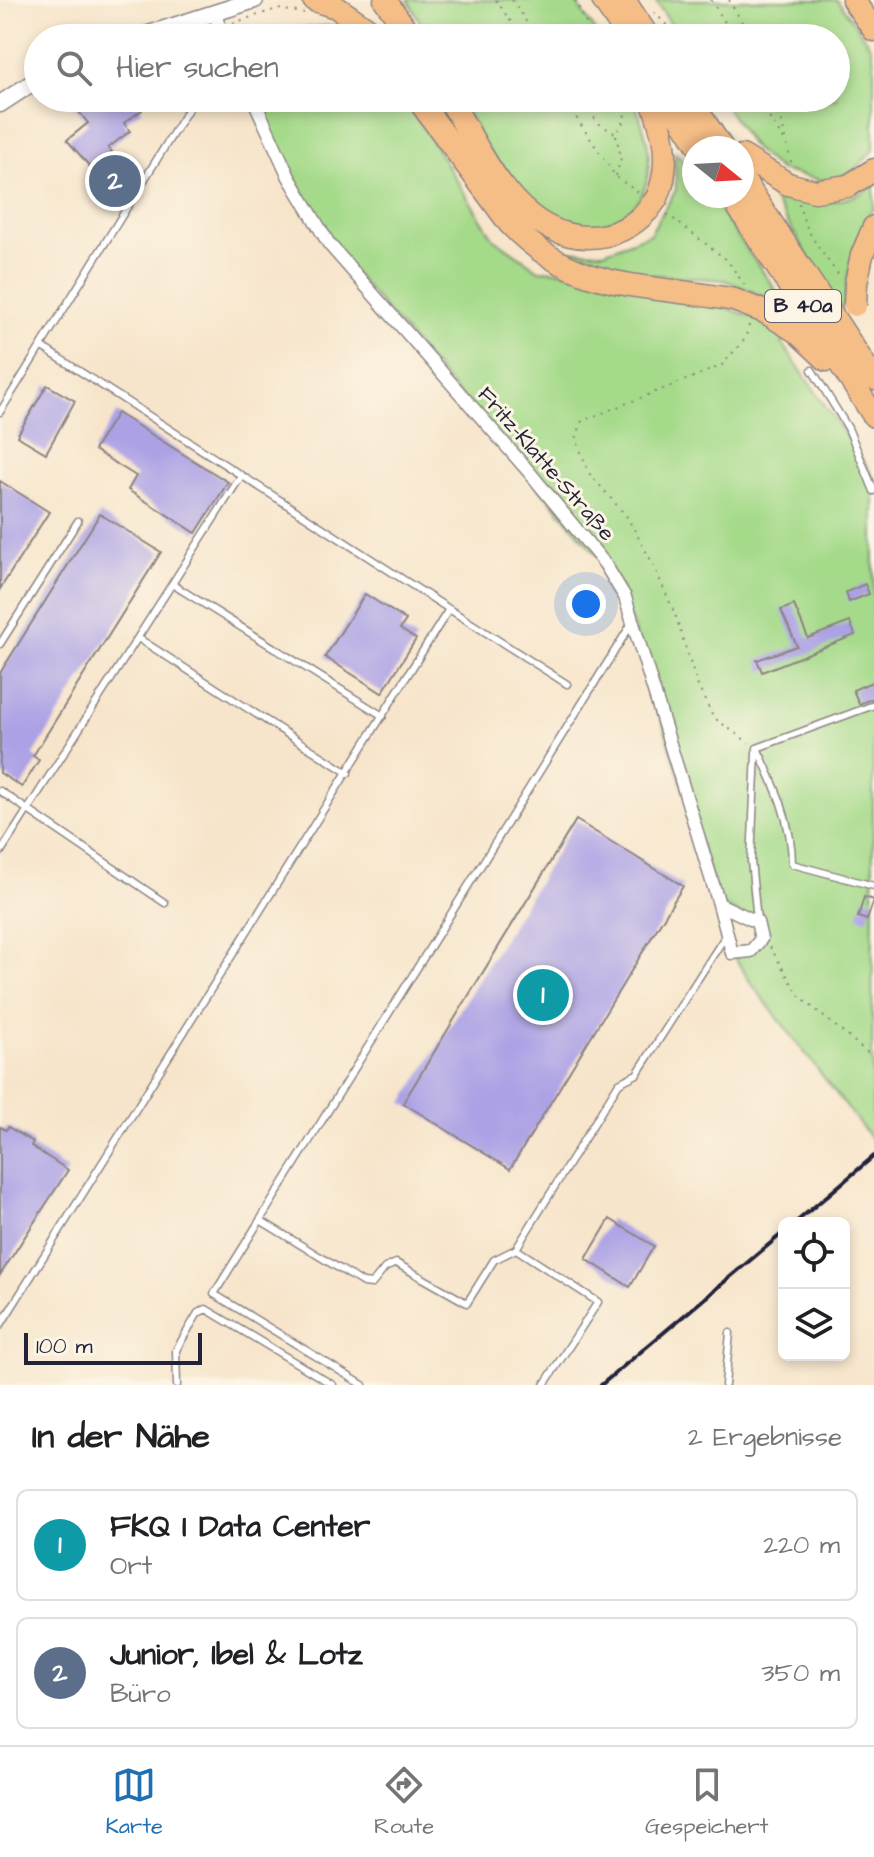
<!DOCTYPE html>
<html lang="de">
<head>
<meta charset="utf-8">
<style>
  :root { --surface:#fff; --page:#f6f6f6; --text:#202124; --muted:#757577; --line:#e0e0e0; --accent:#1f6fb2 }
  body { margin:0; font-family:"Architects Daughter",sans-serif; background:var(--page); color:var(--text) }
  .controls { position:absolute; right:24px; bottom:24px; display:grid; overflow:hidden; border-radius:12px; box-shadow:0 4px 12px #0003 }
  .controls button { width:72px; height:72px; display:grid; place-items:center; padding:0; border:0; border-bottom:2px solid var(--line); background:var(--surface); color:var(--text); font:40px sans-serif }
  .compass { position:absolute; left:682px; top:136px; width:72px; height:72px; border-radius:50%; background:var(--surface); box-shadow:0 4px 12px #0003; rotate:108deg }
  .scale { position:absolute; left:24px; bottom:20px; width:178px; box-sizing:border-box; padding-left:8px; border:4px solid #22223b; border-top:0; font-size:22px; line-height:28px; white-space:nowrap; color:#22223b; -webkit-text-stroke:6px #fcf5e5; paint-order:stroke }
  .you { position:absolute; left:586px; top:604px; width:28px; height:28px; margin:-20px; border:6px solid #fff; border-radius:50%; background:#1a73e8; box-shadow:0 0 0 12px #1a73e833 }
  .badge { display:grid; place-items:center; width:52px; height:52px; border-radius:50%; background:var(--accent); color:#fff; font-size:26px; font-weight:700 }
  .pin { position:absolute; translate:-50% -50%; border:4px solid #fff; box-shadow:0 2px 8px #0006 }
  .list { margin:0; padding:0; list-style:none }
  h2 { display:flex; justify-content:space-between; align-items:center; height:104px; margin:0; padding:0 32px; font-size:34px }
  h2 small { font-size:26px; font-weight:400; color:var(--muted) }
  .list li { display:grid; grid-template-columns:52px 1fr auto; gap:24px; align-items:center; box-sizing:border-box; height:112px; margin:0 16px 16px; padding:0 16px; border:2px solid var(--line); border-radius:12px }
  .list b { display:block; font-size:30px; white-space:nowrap }
  .list p { margin:0; font-size:26px; white-space:nowrap; color:var(--muted) }
  .list em { font-size:26px; font-style:normal; color:var(--muted) }
  .icon { flex:none; width:44px; height:44px; fill:none; stroke:currentColor; stroke-width:2; stroke-linecap:round; stroke-linejoin:round }
  .map { position:relative; flex:none; width:874px; height:1385px; overflow:hidden }
  .search { position:absolute; background:var(--surface); box-shadow:0 4px 12px #0003; left:24px; right:24px; top:24px; height:88px; display:flex; align-items:center; gap:20px; box-sizing:border-box; padding:0 28px; border-radius:44px; color:var(--muted); font-size:30px }
  .sheet { height:360px; background:var(--surface) }
  nav { display:flex; justify-content:space-around; align-items:center; box-sizing:border-box; height:112px; border-top:2px solid var(--line); background:var(--surface); font-size:22px; color:var(--muted) }
  nav a { display:grid; justify-items:center; gap:4px }
  nav .on { color:var(--accent) }
  .map>svg:first-child { display:block }
  .green { fill:#a5da8a; stroke:#647e62; stroke-width:2 }
  .building { fill:#aca1e5 }
  .lines { fill:none; stroke-linecap:round; stroke-linejoin:round }
  .service-casing { stroke:#8c8483; stroke-width:9 }
  .minor-casing { stroke:#8c8483; stroke-width:15 }
  .tertiary-casing { stroke:#8c8483; stroke-width:19 }
  .trunk-casing { stroke:#8c8483; stroke-width:25 }
  .path { stroke:#8c8483; stroke-width:2; stroke-dasharray:2 6; stroke-linecap:butt }
  .service { stroke:#fff; stroke-width:6 }
  .minor { stroke:#fff; stroke-width:12 }
  .tertiary { stroke:#fff; stroke-width:16 }
  .trunk { stroke:#f6be87; stroke-width:22 }
  .rail { stroke:#22223b; stroke-width:4 }
  .trunk-bridge-casing { stroke:#8c8483; stroke-width:25; stroke-linecap:butt }
  .trunk-bridge { stroke:#f6be87; stroke-width:22 }
  .labels { text-anchor:middle; dominant-baseline:central; stroke-width:6; stroke-linejoin:round; paint-order:stroke }
  .shield { fill:#fcf5e5; stroke:#63616e; stroke-width:2 }
  .shield-label { font-size:20px; font-weight:bold; fill:#22223b }
  .street-label { font-size:22px; fill:#22223b; stroke:#fcf5e5 }
</style>
</head>
<body>
<div class="map">
<svg width="874" height="1385" viewBox="0 0 874 1385">
  <rect width="100%" height="100%" fill="#fcf5e5"/>
  <filter id="ink" filterUnits="userSpaceOnUse"><feTurbulence type="fractalNoise" baseFrequency=".0125" numOctaves="2"/><feDisplacementMap in="SourceGraphic" scale="16" xChannelSelector="R" yChannelSelector="G"/><feConvolveMatrix kernelMatrix="1 2 1 2 8 2 1 2 1" color-interpolation-filters="sRGB"/></filter>
  <filter id="wash" filterUnits="userSpaceOnUse"><feTurbulence type="fractalNoise" baseFrequency=".006" numOctaves="4" result="noise"/><feDisplacementMap in="SourceGraphic" scale="32" xChannelSelector="R" yChannelSelector="G"/><feGaussianBlur stdDeviation="1.8" result="paint"/><feColorMatrix in="noise" values="0 0 0 0 0 0 0 0 0 0 0 0 0 0 0 0 0 1.4 0 .05"/><feComposite in="paint" operator="in"/></filter>
  <g filter="url(#wash)">
    <rect width="100%" height="100%" fill="#f7e5cb"/>
    <path class="green" d="M 408,0 L 574,0 L 600,38 L 429,38 Z
      M 655,0 L 837,0 L 871,47 L 874,61 L 874,150 L 850,174 L 824,181 L 780,170 L 754,149 L 720,98 L 836,98 L 836,38 L 680,38 Z
      M 345,24 L 357,38 L 253,38 L 281,30 Z
      M 253,98 L 404,98 L 494,239 L 539,270 L 576,272 L 676,291 L 797,332 L 782,343 L 874,477 L 872,1140 L 751,983 L 732,953 L 751,951 L 761,939 L 757,922 L 719,904 L 632,623 L 605,564 L 329,244 Z
      M 460,98 L 633,98 C 644,128 655,154 645,187 C 634,224 578,238 548,214 C 534,203 497,162 486,147 C 476,132 469,114 460,98 Z
      M 675,153 C 692,167 694,174 694,196 L 709,196 L 780,296 L 770,299 L 725,280 L 600,271 L 561,250 L 604,252 L 650,234 L 676,190 Z
      M 874,185 L 874,208 L 866,220 L 850,265 L 842,311 L 769,192 C 805,203 843,209 874,185 Z"/>
    <g id="blocks">
      <path class="building" d="M 68,98 L 132,98 L 142,110 L 124,123 L 130,131 L 108,148 L 112,152 L 105,158 L 128,183 L 114,195 L 67,140 L 88,123 Z
        M 47,385 L 75,401 L 46,453 L 17,436 Z
        M 117,413 L 228,482 L 196,533 L 128,490 L 136,476 L 94,450 Z
        M 0,481 L 49,512 L 0,589 Z
        M 100,514 L 161,552 L 33,756 L 39,760 L 22,787 L 0,773 L 0,673 Z
        M 865,584 L 869,594 L 849,602 L 846,592 Z
        M 365,594 L 406,620 L 400,629 L 416,639 L 382,693 L 325,657 Z
        M 794,605 L 808,638 L 850,622 L 855,635 L 762,672 L 757,660 L 797,646 L 781,610 Z
        M 874,681 L 874,698 L 859,704 L 853,690 Z
        M 576,820 L 683,886 L 510,1169 L 403,1103 Z
        M 864,897 L 874,900 L 867,920 L 858,917 Z
        M 0,1127 L 6,1130 L 8,1127 L 33,1142 L 31,1146 L 68,1170 L 0,1275 Z
        M 610,1219 L 654,1246 L 630,1287 L 586,1259 Z"/>
    </g>
  </g>
  <g filter="url(#ink)">
    <use href="#blocks" fill-opacity="0" stroke="#8c8483" stroke-width="2"/>
    <g class="lines">
      <defs>
        <path id="service" d="M 812,370 L 848,428 L 874,491
          M 0,412 L 195,98
          M 172,584 L 383,716
          M 449,609 L 567,684
          M 138,638 L 348,773
          M 0,644 L 78,521
          M 757,748 C 775,785 792,822 792,864 L 874,886
          M 757,748 L 874,705
          M 756,752 L 751,861 L 757,920
          M 0,791 L 165,903
          M 0,853 L 241,476
          M 260,1220 L 363,1283 L 372,1284 L 385,1268 L 396,1263 L 467,1303 L 494,1260 L 516,1249 L 619,1083 L 637,1074 L 726,935
          M 516,1249 L 598,1302 L 544,1385
          M 0,1326 L 449,609 L 42,347
          M 177,1385 L 176,1350 L 198,1313 L 206,1309 L 333,1385
          M 363,1385 L 214,1294 L 632,623
          M 725,1385 L 730,1333"/>
        <path id="minor" d="M 214,14 L 225,38
          M 253,98 L 289,177 L 329,244 L 530,473 L 605,564 L 625,597 L 719,904
          M 719,904 L 757,922 L 761,939 L 751,951 L 732,953 Z"/>
        <path id="tertiary" d="M 136,38 L 255,0
          M 0,104 L 38,79"/>
        <path id="trunk" d="M 314,0 L 336,7 L 368,29
          M 385,0 L 412,38
          M 603,0 L 629,38
          M 624,0 L 649,38
          M 853,0 L 874,30
          M 417,98 L 510,224 C 576,294 648,283 734,300
          M 449,98 C 481,151 515,236 588,237 C 613,237 633,227 649,209
          M 651,98 C 664,133 672,163 657,198
          M 668,98 L 700,148
          M 689,98 L 722,148
          M 742,156 L 788,184
          M 742,178 L 874,379
          M 815,191 L 848,186 L 874,170
          M 731,196 L 874,416
          M 856,283 L 862,255 L 874,227
          M 765,312 L 797,332 L 827,360"/>
      </defs>
      <use href="#service" class="service-casing"/>
      <use href="#minor" class="minor-casing"/>
      <use href="#tertiary" class="tertiary-casing"/>
      <use href="#trunk" class="trunk-casing"/>
      <path class="path" d="M 496,0 L 522,38
        M 512,0 L 537,38
        M 575,0 L 593,38
        M 711,0 L 735,38
        M 729,0 L 751,38
        M 654,12 L 679,38
        M 233,23 L 277,9 L 304,13
        M 104,38 L 123,32
        M 563,98 L 616,177 L 639,193
        M 580,98 L 598,123 L 616,134 L 625,120 L 623,98
        M 756,98 L 786,143
        M 776,98 L 792,166
        M 616,135 L 621,158 L 616,176
        M 799,203 C 804,232 824,255 840,277
        M 667,214 L 727,260 L 746,287
        M 749,325 L 745,339 L 721,366 L 582,421 L 576,439 L 589,473 L 627,517 L 652,562 L 675,614 L 697,684 L 713,717 L 749,743
        M 770,947 L 800,997 L 874,1058"/>
      <use href="#service" class="service"/>
      <use href="#minor" class="minor"/>
      <use href="#tertiary" class="tertiary"/>
      <use href="#trunk" class="trunk"/>
      <path class="rail" d="M 795,1223 L 874,1156
        M 601,1385 L 784,1232"/>
      <defs>
        <path id="trunk-bridge" d="M 788,184 L 815,191
          M 649,209 L 657,198
          M 734,300 L 765,312
          M 855,305 L 856,283"/>
      </defs>
      <use href="#trunk-bridge" class="trunk-bridge-casing"/>
      <use href="#trunk-bridge" class="trunk-bridge"/>
    </g>
  </g>
  <g class="labels">
    <rect class="shield" x="765" y="290" width="76" height="32" rx="6"/>
    <g class="shield-label">
      <text x="803" y="306">B 40a</text>
    </g>
    <g class="street-label">
      <text transform="translate(546 464) rotate(49)">Fritz-Klatte-Straße</text>
    </g>
  </g>
</svg>
<div class="controls">
<button><svg class="icon" aria-label="locate" viewBox="0 0 24 24"><circle cx="12" cy="12" r="6"/><path d="M12 2v4M12 18v4M2 12h4M18 12h4"/></svg></button>
<button><svg class="icon" aria-label="layers" viewBox="0 0 24 24"><path d="M12 4l9 5-9 5-9-5zM3 14l9 5 9-5"/></svg></button>
</div>
<svg class="compass" viewBox="-18 -18 36 36"><path d="M0-13l5 13h-10z" fill="#e53935"/><path d="M0 13l5-13h-10z" fill="#757577"/></svg>
<div class="scale">100 m</div>
<div class="you"></div>
<div class="pin badge" style="left:543px;top:995px;background:#0f9aa8">1</div>
<div class="pin badge" style="left:115px;top:181px;background:#5c6f8a">2</div>
<div class="search"><svg class="icon" aria-label="search" viewBox="0 0 24 24"><circle cx="10" cy="10" r="6"/><path d="M15 15l6 6"/></svg>Hier suchen</div>
</div>
<section class="sheet">
<h2>In der Nähe<small>2 Ergebnisse</small></h2>
<ul class="list">
<li><span class="badge" style="background:#0f9aa8">1</span><div><b>FKQ I Data Center</b><p>Ort</p></div><em>220 m</em></li>
<li><span class="badge" style="background:#5c6f8a">2</span><div><b>Junior, Ibel &amp; Lotz</b><p>Büro</p></div><em>350 m</em></li>
</ul>
</section>
<nav>
<a class="on"><svg class="icon" aria-label="map" viewBox="0 0 24 24"><path d="M3 6l6-2 6 2 6-2v14l-6 2-6-2-6 2zM9 4v14M15 6v14"/></svg>Karte</a>
<a><svg class="icon" aria-label="directions" viewBox="0 0 24 24"><path d="M12 3l9 9-9 9-9-9zM9 14v-3h6M13 9l2 2-2 2"/></svg>Route</a>
<a><svg class="icon" aria-label="saved" viewBox="0 0 24 24"><path d="M7 4h10v16l-5-4-5 4z"/></svg>Gespeichert</a>
</nav>
</body>
</html>
